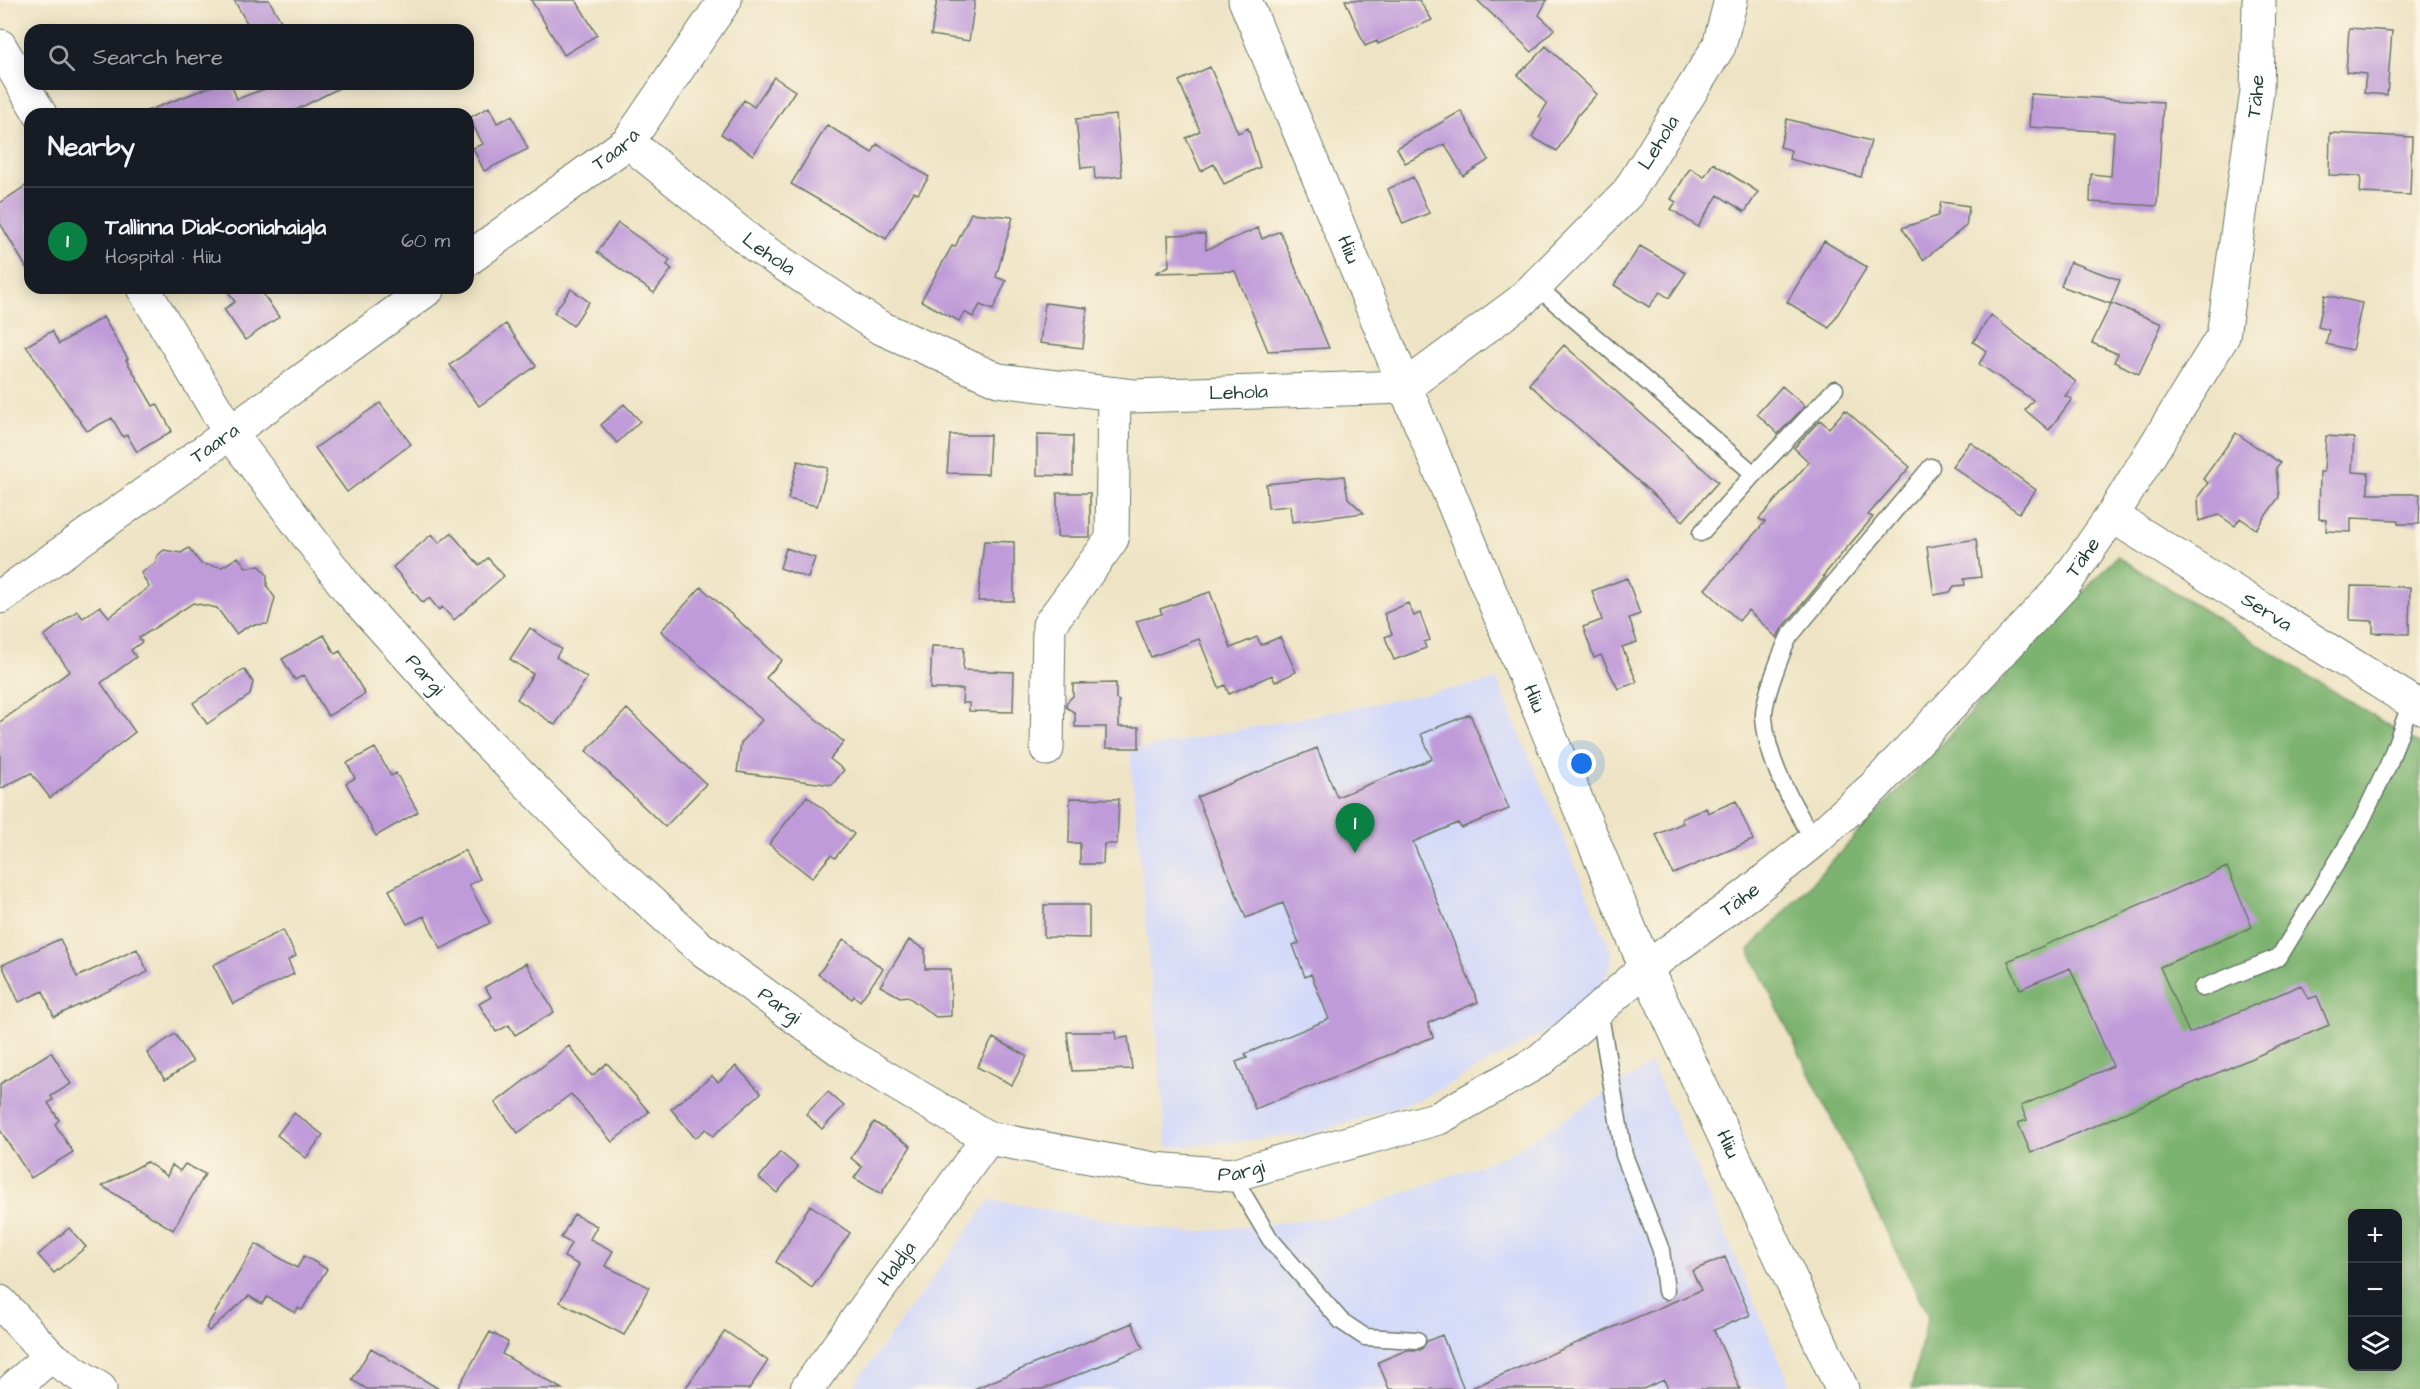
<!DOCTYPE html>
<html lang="en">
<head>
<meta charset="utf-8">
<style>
  :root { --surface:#171b24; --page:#242831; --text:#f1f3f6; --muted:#9ea1a6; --line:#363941; --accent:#0b8043 }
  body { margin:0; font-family:"Architects Daughter",sans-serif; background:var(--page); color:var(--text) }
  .controls { position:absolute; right:18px; bottom:18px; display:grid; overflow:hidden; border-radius:12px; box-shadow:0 3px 15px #0003 }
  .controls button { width:54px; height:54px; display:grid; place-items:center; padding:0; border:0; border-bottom:2px solid var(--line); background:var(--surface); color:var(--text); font:30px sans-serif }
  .you { position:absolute; left:1582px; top:764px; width:21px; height:21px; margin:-15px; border:4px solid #fff; border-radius:50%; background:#1a73e8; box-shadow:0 0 0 9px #1a73e833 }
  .badge { display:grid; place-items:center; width:39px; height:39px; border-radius:50%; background:var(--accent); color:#fff; font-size:20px; font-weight:700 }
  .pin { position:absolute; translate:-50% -50px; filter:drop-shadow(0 2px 3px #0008) }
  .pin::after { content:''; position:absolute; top:32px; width:21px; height:18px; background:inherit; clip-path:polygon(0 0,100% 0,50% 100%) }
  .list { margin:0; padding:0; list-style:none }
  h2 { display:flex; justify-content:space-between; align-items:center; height:78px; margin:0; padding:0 24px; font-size:26px }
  h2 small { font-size:20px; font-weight:400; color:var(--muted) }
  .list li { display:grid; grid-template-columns:39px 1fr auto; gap:18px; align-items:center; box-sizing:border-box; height:108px; padding:0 24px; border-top:2px solid var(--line) }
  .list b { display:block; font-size:22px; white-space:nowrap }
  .list p { margin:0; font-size:20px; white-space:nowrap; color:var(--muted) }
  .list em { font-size:20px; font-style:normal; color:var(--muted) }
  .icon { flex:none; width:33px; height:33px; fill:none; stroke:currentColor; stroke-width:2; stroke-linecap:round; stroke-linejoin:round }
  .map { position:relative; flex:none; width:2420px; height:1389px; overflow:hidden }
  .search { position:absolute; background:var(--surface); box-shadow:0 3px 15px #0003; left:24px; top:24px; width:450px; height:66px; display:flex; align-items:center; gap:15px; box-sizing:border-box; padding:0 21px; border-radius:18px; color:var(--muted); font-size:22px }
  .panel { position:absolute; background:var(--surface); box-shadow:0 3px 15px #0003; left:24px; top:108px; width:450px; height:186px; border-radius:18px }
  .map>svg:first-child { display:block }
  .built { fill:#d3d9f9 }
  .forest { fill:#7db370; stroke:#4e7852; stroke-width:1.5; fill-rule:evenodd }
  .building { fill:#c09bd9 }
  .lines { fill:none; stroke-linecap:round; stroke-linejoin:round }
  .lane-casing { stroke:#677767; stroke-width:19 }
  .street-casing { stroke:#677767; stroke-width:35 }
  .lane { stroke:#fff; stroke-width:16 }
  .street { stroke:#fff; stroke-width:33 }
  .labels { text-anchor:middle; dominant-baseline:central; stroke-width:4.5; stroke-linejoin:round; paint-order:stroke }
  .street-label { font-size:20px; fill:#1f3d34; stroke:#fcf5e5 }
</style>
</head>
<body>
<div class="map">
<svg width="2420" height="1389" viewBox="0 0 2420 1389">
  <rect width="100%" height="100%" fill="#fcf5e5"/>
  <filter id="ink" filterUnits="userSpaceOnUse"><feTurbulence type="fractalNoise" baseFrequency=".0167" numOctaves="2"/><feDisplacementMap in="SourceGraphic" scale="12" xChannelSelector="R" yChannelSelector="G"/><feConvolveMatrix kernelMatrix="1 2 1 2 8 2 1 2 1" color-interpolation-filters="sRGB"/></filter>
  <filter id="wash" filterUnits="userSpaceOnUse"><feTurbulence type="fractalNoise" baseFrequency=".008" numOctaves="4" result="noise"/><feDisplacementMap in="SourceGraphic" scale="24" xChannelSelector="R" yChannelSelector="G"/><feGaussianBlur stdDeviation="1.35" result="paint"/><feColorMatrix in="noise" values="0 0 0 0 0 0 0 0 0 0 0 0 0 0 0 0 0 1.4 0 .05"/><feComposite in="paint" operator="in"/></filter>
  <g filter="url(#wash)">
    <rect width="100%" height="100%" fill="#eee4c5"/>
    <path class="built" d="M 1497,680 L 1613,955 L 1596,1004 L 1426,1097 L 1312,1134 L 1167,1148 L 1130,751 Z
      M 1652,1064 L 1792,1389 L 851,1389 L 990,1200 L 1187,1233 L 1345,1215 L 1507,1155 Z"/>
    <path class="forest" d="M 2117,556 L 2420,745 L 2420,1389 L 1911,1389 L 1928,1316 L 1749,950 ZM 2352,1214 L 2398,1214 L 2398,1366 L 2352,1366 Z"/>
    <g id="blocks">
      <path class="building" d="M 234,0 L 269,0 L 286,30 L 251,30 Z
        M 531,0 L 576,0 L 597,35 L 564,55 Z
        M 937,0 L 975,0 L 969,41 L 931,35 Z
        M 1345,0 L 1419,0 L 1432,20 L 1378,44 L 1377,41 L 1365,46 Z
        M 1477,0 L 1547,0 L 1539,15 L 1554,29 L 1532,52 Z
        M 2349,28 L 2392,31 L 2387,95 L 2364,93 L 2366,74 L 2346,72 Z
        M 1546,46 L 1597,94 L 1578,115 L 1557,151 L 1532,137 L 1542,119 L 1539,117 L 1547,104 L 1518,75 Z
        M 1210,67 L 1238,133 L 1248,128 L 1260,167 L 1224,184 L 1214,164 L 1201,171 L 1186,138 L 1200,131 L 1179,81 Z
        M 774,77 L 795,91 L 753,155 L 721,134 L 744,100 L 754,107 Z
        M 218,84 L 231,84 L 237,99 L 278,84 L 347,84 L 288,114 L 145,114 L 144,112 Z
        M 2031,94 L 2163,102 L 2157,206 L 2090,202 L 2091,174 L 2111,176 L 2114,132 L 2029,127 Z
        M 489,107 L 497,123 L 512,116 L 528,149 L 484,171 L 473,148 L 483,144 L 469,118 Z
        M 1461,111 L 1489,160 L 1463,176 L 1445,144 L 1405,163 L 1397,148 Z
        M 1116,115 L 1122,176 L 1095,179 L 1094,167 L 1081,168 L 1076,119 Z
        M 1787,119 L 1871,141 L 1861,177 L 1789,159 L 1791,150 L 1780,147 Z
        M 827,125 L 872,153 L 877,144 L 929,177 L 918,194 L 914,192 L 886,239 L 791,184 Z
        M 2330,133 L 2412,137 L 2410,195 L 2360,193 L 2361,176 L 2329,175 Z
        M 1713,163 L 1758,192 L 1745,212 L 1718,195 L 1698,227 L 1671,209 L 1676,202 L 1671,199 L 1690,168 L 1704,177 Z
        M 1413,177 L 1429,213 L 1403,224 L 1388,189 Z
        M 30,183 L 30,274 L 0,223 L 0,203 Z
        M 1941,202 L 1969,206 L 1966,226 L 1923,260 L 1902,228 L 1938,216 Z
        M 971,213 L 1013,217 L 996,277 L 1006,281 L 993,310 L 980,305 L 973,317 L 964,312 L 959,321 L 921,301 L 952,246 L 955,247 Z
        M 618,223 L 670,260 L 667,265 L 672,269 L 654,293 L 597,252 Z
        M 1258,228 L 1262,239 L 1280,231 L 1329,348 L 1268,351 L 1235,271 L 1155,273 L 1169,266 L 1168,235 L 1205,234 L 1206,250 Z
        M 1824,241 L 1867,267 L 1829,328 L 1787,302 Z
        M 1640,246 L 1686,273 L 1669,298 L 1660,292 L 1649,307 L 1614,285 Z
        M 2070,262 L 2120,280 L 2111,303 L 2162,324 L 2139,374 L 2114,362 L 2118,354 L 2092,343 L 2111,304 L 2061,286 Z
        M 226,288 L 259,288 L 279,317 L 245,340 L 224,309 L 235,302 Z
        M 571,289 L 589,302 L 573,326 L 554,312 Z
        M 2325,295 L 2362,303 L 2352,350 L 2326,344 L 2329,330 L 2318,327 Z
        M 1045,303 L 1087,308 L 1083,348 L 1040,343 Z
        M 1991,315 L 2076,382 L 2065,396 L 2072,399 L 2049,430 L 2025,410 L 2033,400 L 1979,364 L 1987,351 L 1973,342 Z
        M 103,317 L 128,359 L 126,360 L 153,406 L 157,404 L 172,431 L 137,452 L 127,435 L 123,437 L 112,418 L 87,431 L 26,346 L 52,331 L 59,344 Z
        M 506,324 L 536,366 L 479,406 L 450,365 Z
        M 1564,345 L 1718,482 L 1683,521 L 1529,384 Z
        M 1782,386 L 1805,406 L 1778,434 L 1757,414 Z
        M 380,403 L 411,444 L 347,492 L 315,448 Z
        M 624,404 L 640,421 L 617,443 L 601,425 Z
        M 1845,410 L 1910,467 L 1868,515 L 1873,517 L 1823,576 L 1825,577 L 1781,630 L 1777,638 L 1748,610 L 1739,621 L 1705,589 L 1765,522 L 1759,519 L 1809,462 L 1794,448 L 1820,420 L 1829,428 Z
        M 2236,433 L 2280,463 L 2276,468 L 2279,497 L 2256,529 L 2240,518 L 2235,526 L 2219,515 L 2199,521 L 2198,497 L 2208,483 L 2203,479 Z
        M 950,435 L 990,435 L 988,474 L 947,473 Z
        M 1037,435 L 1073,436 L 1073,476 L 1037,475 Z
        M 2326,436 L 2354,438 L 2352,472 L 2368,473 L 2368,494 L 2420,494 L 2419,524 L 2398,524 L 2398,520 L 2351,518 L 2351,532 L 2326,531 L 2327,520 L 2319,519 L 2320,472 L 2324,472 Z
        M 1970,442 L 2036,490 L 2019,513 L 1952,466 Z
        M 798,461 L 828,468 L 817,506 L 788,499 Z
        M 1344,476 L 1348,498 L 1364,513 L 1292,522 L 1290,506 L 1268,508 L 1266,484 Z
        M 1057,493 L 1090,493 L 1090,537 L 1057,537 Z
        M 451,533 L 479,565 L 488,558 L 504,576 L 454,620 L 442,607 L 439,610 L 429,598 L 423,603 L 393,567 L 432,534 L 439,543 Z
        M 1976,539 L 1981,577 L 1964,579 L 1965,585 L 1954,586 L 1950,592 L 1934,595 L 1927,547 Z
        M 984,541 L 1014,542 L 1014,601 L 978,601 Z
        M 189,548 L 201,564 L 222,567 L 238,557 L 246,567 L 260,566 L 267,575 L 267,586 L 275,598 L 268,624 L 250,625 L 236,634 L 217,608 L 193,603 L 139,638 L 142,642 L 131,650 L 136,657 L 101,683 L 135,732 L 50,798 L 31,773 L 0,789 L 0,722 L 70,671 L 44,636 L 77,611 L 83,618 L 100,606 L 109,617 L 149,587 L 141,573 L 155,563 L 157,556 L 164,550 L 181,553 Z
        M 786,548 L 815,558 L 808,578 L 780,568 Z
        M 1627,578 L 1640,614 L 1629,618 L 1637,642 L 1622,647 L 1637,682 L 1618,689 L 1601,655 L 1594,658 L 1583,627 L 1602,620 L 1592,591 Z
        M 2351,586 L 2410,587 L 2409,634 L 2373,633 L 2373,621 L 2350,620 Z
        M 701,587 L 782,660 L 766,678 L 844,742 L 830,759 L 844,770 L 832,785 L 737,772 L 741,743 L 762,720 L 661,631 Z
        M 1210,592 L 1231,648 L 1257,637 L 1261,645 L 1280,637 L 1296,672 L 1275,682 L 1272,675 L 1229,694 L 1225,685 L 1219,688 L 1199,639 L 1151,657 L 1136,621 L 1162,614 L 1160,609 Z
        M 1408,603 L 1414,616 L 1420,613 L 1430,640 L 1424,642 L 1426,648 L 1394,660 L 1385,637 L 1392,634 L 1384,614 Z
        M 530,628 L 561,649 L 556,657 L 587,678 L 555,725 L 517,699 L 533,674 L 510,659 Z
        M 324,635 L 335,654 L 340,651 L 365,694 L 328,716 L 304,675 L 295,680 L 282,659 Z
        M 932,646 L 964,647 L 963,670 L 1014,672 L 1013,712 L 969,711 L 969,703 L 962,703 L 963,689 L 930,689 Z
        M 244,669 L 253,682 L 250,695 L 207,724 L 193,703 Z
        M 1116,683 L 1116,699 L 1119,701 L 1119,727 L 1139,727 L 1139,748 L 1106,748 L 1106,727 L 1075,727 L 1075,713 L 1066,707 L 1067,702 L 1073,696 L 1073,684 Z
        M 627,709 L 706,784 L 665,827 L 586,751 Z
        M 1470,714 L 1509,809 L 1461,828 L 1458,823 L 1413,842 L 1478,1002 L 1428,1023 L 1433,1037 L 1255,1109 L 1236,1062 L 1247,1058 L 1245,1054 L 1329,1019 L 1311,974 L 1305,977 L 1293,945 L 1299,943 L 1283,903 L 1246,918 L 1197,797 L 1317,748 L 1337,797 L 1432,759 L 1421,734 Z
        M 375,748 L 391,776 L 396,773 L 418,812 L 376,836 L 346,783 L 355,778 L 347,763 Z
        M 807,796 L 854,834 L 835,858 L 831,855 L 812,878 L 769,844 Z
        M 1070,798 L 1119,799 L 1117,844 L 1104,844 L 1103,864 L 1080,864 L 1080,843 L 1069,843 Z
        M 1736,801 L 1753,840 L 1673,874 L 1656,835 L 1683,823 L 1681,819 L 1706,808 L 1708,813 Z
        M 465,850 L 480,879 L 469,885 L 490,923 L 441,949 L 424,916 L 407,924 L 389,890 Z
        M 2227,867 L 2252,927 L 2160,967 L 2189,1033 L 2301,985 L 2308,999 L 2317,996 L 2329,1025 L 2031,1153 L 2018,1123 L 2027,1120 L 2021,1106 L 2113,1066 L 2070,968 L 2020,989 L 2008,961 Z
        M 1044,905 L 1089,905 L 1089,938 L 1044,937 Z
        M 283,930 L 296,956 L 288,960 L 294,974 L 233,1004 L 213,965 Z
        M 60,939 L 77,977 L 137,949 L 148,972 L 54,1017 L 43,991 L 19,1002 L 2,965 Z
        M 844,939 L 883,969 L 860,1001 L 854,996 L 852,999 L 818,974 Z
        M 909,940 L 925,949 L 925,969 L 951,969 L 951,1016 L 936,1017 L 907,996 L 900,997 L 880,986 Z
        M 526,963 L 554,1012 L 515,1035 L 509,1025 L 496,1032 L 479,1004 L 491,997 L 485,987 Z
        M 1067,1032 L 1116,1032 L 1116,1039 L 1128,1037 L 1132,1069 L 1072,1071 Z
        M 175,1034 L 193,1062 L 165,1080 L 147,1053 Z
        M 993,1038 L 1027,1056 L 1012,1085 L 977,1067 Z
        M 569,1046 L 592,1076 L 607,1063 L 649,1112 L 612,1142 L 571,1094 L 518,1133 L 495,1103 Z
        M 51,1052 L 71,1084 L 51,1096 L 53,1100 L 48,1103 L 59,1120 L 55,1124 L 73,1152 L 31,1178 L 0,1130 L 0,1084 Z
        M 736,1066 L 761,1093 L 713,1136 L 706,1129 L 695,1138 L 671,1109 L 712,1076 L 718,1082 Z
        M 828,1092 L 844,1106 L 822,1129 L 806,1114 Z
        M 294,1113 L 323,1135 L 306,1158 L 277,1135 Z
        M 874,1122 L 911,1146 L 881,1194 L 854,1178 L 862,1167 L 851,1158 Z
        M 780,1152 L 798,1167 L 777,1193 L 759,1178 Z
        M 147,1162 L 167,1176 L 172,1165 L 180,1171 L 185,1164 L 205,1174 L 173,1230 L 102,1186 Z
        M 810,1205 L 850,1233 L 812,1288 L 776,1262 Z
        M 574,1214 L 597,1226 L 590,1239 L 613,1251 L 605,1266 L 649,1287 L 624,1335 L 560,1302 L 579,1265 L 564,1257 L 571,1243 L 561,1238 Z
        M 69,1228 L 86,1247 L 54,1273 L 38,1255 Z
        M 256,1244 L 297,1268 L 304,1256 L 327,1269 L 302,1310 L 298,1308 L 295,1313 L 267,1297 L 262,1304 L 249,1296 L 209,1331 L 206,1328 Z
        M 1725,1257 L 1750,1315 L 1714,1330 L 1740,1389 L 1668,1389 L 1664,1380 L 1643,1389 L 1469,1389 L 1701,1290 L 1692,1271 Z
        M 1132,1323 L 1143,1348 L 1043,1389 L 974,1389 Z
        M 725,1331 L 768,1361 L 749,1389 L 685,1389 Z
        M 490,1332 L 508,1342 L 502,1354 L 562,1389 L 457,1389 Z
        M 1442,1335 L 1464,1389 L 1389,1389 L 1378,1362 L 1407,1350 L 1421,1350 L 1427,1341 Z
        M 371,1348 L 439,1389 L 367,1389 L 352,1380 Z"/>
    </g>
  </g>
  <g filter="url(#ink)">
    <use href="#blocks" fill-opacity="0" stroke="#677767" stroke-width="1.5"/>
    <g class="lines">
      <defs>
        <path id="lane" d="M 1536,286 L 1754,474 L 1835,389
          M 1701,533 L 1754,474
          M 1814,841 C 1792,802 1767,763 1764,717 C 1763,700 1781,654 1789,637 L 1931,467
          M 2202,988 L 2279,957 L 2359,826 L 2389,763 L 2413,697
          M 1599,1009 L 1624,1155 L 1661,1250 L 1666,1291
          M 1232,1175 L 1270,1239 L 1341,1321 L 1365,1337 L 1417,1340"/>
        <g id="street">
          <path id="s1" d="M 1245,0 L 1646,968 L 1842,1389"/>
          <path d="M 0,46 L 40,114"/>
          <path id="s2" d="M 628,142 L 756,246 L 879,327 L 998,380 L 1133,396 L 1405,387 L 1521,301 L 1627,194 L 1719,46 L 1731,0"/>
          <path id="s3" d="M 468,259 L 628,142 L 725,0"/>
          <path id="s4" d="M 143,288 L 230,433 L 348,589 L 472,727 L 605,861 L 699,947 L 846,1054 L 988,1138 L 1154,1169 L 1232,1175 L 1439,1118 L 1539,1061 L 1646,968 L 1747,895 L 1814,841 L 1875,786 L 2064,585 L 2112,516 L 2223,336 L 2257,91 L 2259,0"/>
          <path id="s5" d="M 2112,516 L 2420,707"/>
          <path id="s6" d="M 0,597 L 230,433 L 429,288"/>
          <path d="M 1047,749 L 1049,625 L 1112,539 L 1114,394"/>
          <path d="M 0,1302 L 50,1356 L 100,1389"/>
          <path d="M 13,1389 L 50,1356"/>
          <path id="s7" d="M 807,1389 L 988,1138"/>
        </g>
      </defs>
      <use href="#lane" class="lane-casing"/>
      <use href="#street" class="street-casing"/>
      <use href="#lane" class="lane"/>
      <use href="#street" class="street"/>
    </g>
  </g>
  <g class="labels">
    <g class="street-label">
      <text stroke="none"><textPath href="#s4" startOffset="3038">Tähe</textPath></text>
      <text stroke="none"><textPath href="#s2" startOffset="1206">Lehola</textPath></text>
      <text stroke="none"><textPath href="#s3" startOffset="184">Taara</textPath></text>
      <text stroke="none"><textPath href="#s1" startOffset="270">Hiiu</textPath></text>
      <text stroke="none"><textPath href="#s2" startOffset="180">Lehola</textPath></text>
      <text stroke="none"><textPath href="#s2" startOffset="684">Lehola</textPath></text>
      <text stroke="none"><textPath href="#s6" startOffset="264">Taara</textPath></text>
      <text stroke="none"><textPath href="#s4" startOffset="2534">Tähe</textPath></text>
      <text stroke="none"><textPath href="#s5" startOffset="182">Serva</textPath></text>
      <text stroke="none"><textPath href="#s4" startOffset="480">Pargi</textPath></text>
      <text stroke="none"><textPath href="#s1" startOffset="756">Hiiu</textPath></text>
      <text stroke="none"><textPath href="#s4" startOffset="2048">Tähe</textPath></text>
      <text stroke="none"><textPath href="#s4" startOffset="966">Pargi</textPath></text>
      <text stroke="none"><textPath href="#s1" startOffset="1242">Hiiu</textPath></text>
      <text stroke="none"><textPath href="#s4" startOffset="1470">Pargi</textPath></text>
      <text stroke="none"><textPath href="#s7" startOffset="154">Haldja</textPath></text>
    </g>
  </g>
</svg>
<div class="controls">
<button>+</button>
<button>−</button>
<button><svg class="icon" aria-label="layers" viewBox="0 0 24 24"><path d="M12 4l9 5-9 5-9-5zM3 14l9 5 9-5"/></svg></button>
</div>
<div class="you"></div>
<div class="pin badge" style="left:1355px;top:853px">1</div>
<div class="search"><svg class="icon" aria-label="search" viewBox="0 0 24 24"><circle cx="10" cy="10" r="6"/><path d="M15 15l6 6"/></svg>Search here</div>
<section class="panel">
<h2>Nearby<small></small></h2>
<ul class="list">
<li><span class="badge">1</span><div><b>Tallinna Diakooniahaigla</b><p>Hospital · Hiiu</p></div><em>60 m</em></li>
</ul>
</section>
</div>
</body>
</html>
